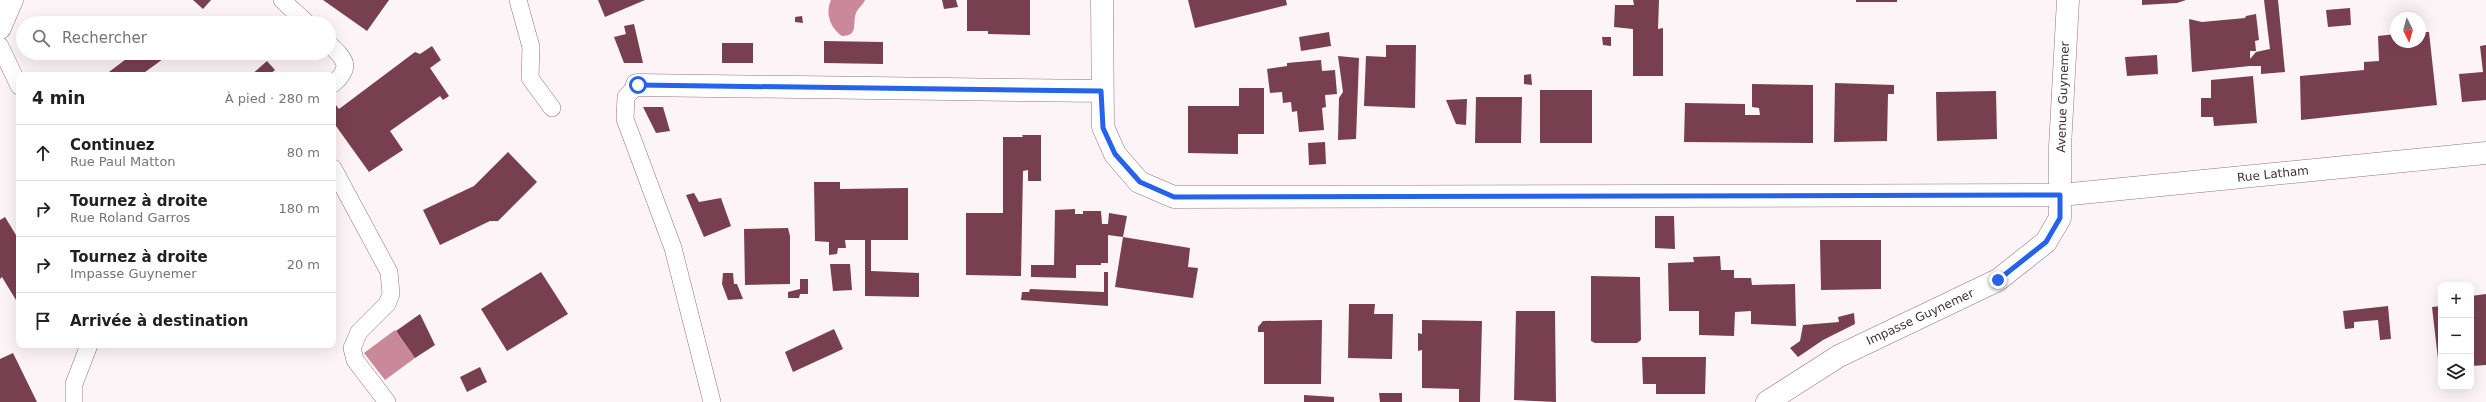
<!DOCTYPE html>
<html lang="fr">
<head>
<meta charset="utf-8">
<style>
  :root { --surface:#fff; --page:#f2f2f2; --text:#202124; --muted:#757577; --line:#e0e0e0 }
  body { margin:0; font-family:"DejaVu Sans",sans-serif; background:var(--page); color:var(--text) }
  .controls { position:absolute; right:12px; bottom:12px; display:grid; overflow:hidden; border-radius:8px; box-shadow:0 4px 16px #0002 }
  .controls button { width:36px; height:36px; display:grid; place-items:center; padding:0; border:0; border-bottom:1px solid var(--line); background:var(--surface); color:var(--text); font:20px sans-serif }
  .compass { position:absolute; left:2390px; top:12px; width:36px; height:36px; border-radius:50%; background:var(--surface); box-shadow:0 4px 16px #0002; rotate:174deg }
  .stop { position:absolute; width:12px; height:12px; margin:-9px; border:3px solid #2563eb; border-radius:50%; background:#fff }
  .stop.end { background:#2563eb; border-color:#fff; box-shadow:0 1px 4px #0008 }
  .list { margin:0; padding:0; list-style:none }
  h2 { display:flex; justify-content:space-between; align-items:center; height:52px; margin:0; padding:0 16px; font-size:17px }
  h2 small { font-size:13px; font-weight:400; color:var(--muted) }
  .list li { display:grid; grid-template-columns:26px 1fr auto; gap:12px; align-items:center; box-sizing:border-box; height:56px; padding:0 16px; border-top:1px solid var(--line) }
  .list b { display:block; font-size:15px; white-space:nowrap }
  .list p { margin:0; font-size:13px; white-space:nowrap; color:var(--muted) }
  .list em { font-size:13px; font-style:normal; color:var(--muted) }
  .icon { flex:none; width:22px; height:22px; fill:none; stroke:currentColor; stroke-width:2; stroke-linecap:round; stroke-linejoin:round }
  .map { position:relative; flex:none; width:2486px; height:402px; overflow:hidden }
  .search { position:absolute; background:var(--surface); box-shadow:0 4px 16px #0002; left:16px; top:16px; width:320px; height:44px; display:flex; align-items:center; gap:10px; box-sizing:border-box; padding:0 14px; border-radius:22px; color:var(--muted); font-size:15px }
  .panel { position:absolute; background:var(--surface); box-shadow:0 4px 16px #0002; left:16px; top:72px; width:320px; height:276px; border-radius:8px }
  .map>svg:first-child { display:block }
  .water { fill:#ca899b }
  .building { fill:#783f50 }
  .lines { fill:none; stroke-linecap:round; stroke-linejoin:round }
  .service-casing { stroke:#96747d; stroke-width:18 }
  .minor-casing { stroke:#96747d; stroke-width:23 }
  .service { stroke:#fff; stroke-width:17 }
  .minor { stroke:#fff; stroke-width:22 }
  .route { stroke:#2563eb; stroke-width:5 }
  .labels { text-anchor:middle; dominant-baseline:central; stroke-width:4; stroke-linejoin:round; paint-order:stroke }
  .street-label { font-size:12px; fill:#3f3034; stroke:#fff }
</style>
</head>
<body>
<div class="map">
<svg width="2486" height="402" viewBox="0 0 2486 402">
  <rect width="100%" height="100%" fill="#fcf4f6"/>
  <path class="water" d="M 831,0 L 865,0 C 863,5 858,8 856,13 C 852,24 859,36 842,36 C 830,28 825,13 831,0 Z
    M 395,330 L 415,358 L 385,380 L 364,353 Z"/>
  <path class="building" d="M 193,0 L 211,0 L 203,9 Z
    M 323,0 L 389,0 L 367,31 Z
    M 598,0 L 645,0 L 605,17 Z
    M 942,0 L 956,0 L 958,7 L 944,9 Z
    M 967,0 L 1030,0 L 1030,35 L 988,34 L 988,31 L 967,31 Z
    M 1188,0 L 1286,0 L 1287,5 L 1195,28 Z
    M 1633,0 L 1659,0 L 1658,29 L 1663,28 L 1663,76 L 1633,76 L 1633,29 L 1614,27 L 1615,5 L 1634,5 Z
    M 1856,0 L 1897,0 L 1897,2 L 1856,2 Z
    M 2142,0 L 2186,0 L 2177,3 L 2142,5 Z
    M 2264,0 L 2278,0 L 2285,72 L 2261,74 L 2261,66 L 2250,66 L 2192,72 L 2189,19 L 2202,22 L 2245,18 L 2246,16 L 2256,14 L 2259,40 L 2255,41 L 2256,51 L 2250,51 L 2250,59 L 2256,52 L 2270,49 Z
    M 2350,8 L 2351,25 L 2328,27 L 2326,10 Z
    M 802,16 L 803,23 L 795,22 L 795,17 Z
    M 634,24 L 643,63 L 624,63 L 614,37 L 626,34 L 624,26 Z
    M 1329,32 L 1331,46 L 1301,51 L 1299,37 Z
    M 2420,32 L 2429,32 L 2437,105 L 2301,120 L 2300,76 L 2364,70 L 2364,62 L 2379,61 L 2378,36 L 2396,34 L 2396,42 L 2420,42 Z
    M 1602,37 L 1611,37 L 1611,46 L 1603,45 Z
    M 824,41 L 883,42 L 883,64 L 824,63 Z
    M 722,43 L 753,43 L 753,63 L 722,63 Z
    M 1386,45 L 1416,45 L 1415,108 L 1364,106 L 1366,56 L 1386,57 Z
    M 2486,45 L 2486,100 L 2462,102 L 2459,74 L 2483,72 L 2480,46 Z
    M 432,46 L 441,60 L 430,68 L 449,96 L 443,100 L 440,96 L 390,131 L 403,150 L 369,172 L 336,126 L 333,128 L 333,101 L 339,109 L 415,52 L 420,54 Z
    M 134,53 L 159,53 L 163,59 L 141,75 L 105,75 Z
    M 2157,55 L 2158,74 L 2127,76 L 2125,57 Z
    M 1338,56 L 1359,58 L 1356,139 L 1338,140 L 1339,98 L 1343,92 Z
    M 1321,60 L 1322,71 L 1335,70 L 1337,94 L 1325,95 L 1326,107 L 1322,108 L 1324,130 L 1299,132 L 1297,111 L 1292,112 L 1291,102 L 1283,103 L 1282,92 L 1270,93 L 1267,69 L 1287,66 L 1287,63 Z
    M 267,61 L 275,70 L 269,75 L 251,75 Z
    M 1531,74 L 1532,85 L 1524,84 L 1524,75 Z
    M 2253,76 L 2257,123 L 2214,126 L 2213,117 L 2201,117 L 2201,98 L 2211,98 L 2211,80 Z
    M 1835,83 L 1894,85 L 1894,94 L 1888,94 L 1887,141 L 1834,142 Z
    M 1752,84 L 1813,85 L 1813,143 L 1684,142 L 1685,103 L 1745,104 L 1745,115 L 1760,115 L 1759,108 L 1752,107 Z
    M 1239,88 L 1264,88 L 1264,134 L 1238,134 L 1238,154 L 1188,153 L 1188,106 L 1239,106 Z
    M 1540,90 L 1592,90 L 1592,143 L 1540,143 Z
    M 1996,91 L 1997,139 L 1937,141 L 1936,92 Z
    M 1476,97 L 1522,97 L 1521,143 L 1475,143 Z
    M 1467,99 L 1466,125 L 1456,124 L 1446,100 Z
    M 643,107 L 663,107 L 670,131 L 656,133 Z
    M 1022,135 L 1041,135 L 1041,181 L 1028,181 L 1028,170 L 1023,171 L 1021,276 L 966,275 L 966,213 L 1003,213 L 1003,137 L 1023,137 Z
    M 1325,142 L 1326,164 L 1309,165 L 1308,143 Z
    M 508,152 L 537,182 L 498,221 L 490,221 L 440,245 L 423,210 L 474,186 Z
    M 814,182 L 840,182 L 840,189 L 908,188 L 908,240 L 871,240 L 871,271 L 919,273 L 919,297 L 865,296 L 865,240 L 845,240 L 846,248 L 838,248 L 837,254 L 829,255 L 829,242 L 815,241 Z
    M 694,193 L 699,202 L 721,198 L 731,226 L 704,237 L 686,195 Z
    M 1075,209 L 1075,214 L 1083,214 L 1083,211 L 1101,211 L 1102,224 L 1108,224 L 1109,213 L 1127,216 L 1123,237 L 1108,235 L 1108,263 L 1101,263 L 1101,265 L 1076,265 L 1076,278 L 1031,277 L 1031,265 L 1054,265 L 1055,210 Z
    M 1655,216 L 1674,216 L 1675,249 L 1655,248 Z
    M 5,217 L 19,240 L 19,305 L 2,277 L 0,279 L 0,220 Z
    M 788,228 L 790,236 L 790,284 L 745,285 L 744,229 Z
    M 1123,237 L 1190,248 L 1188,267 L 1198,268 L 1193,298 L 1115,287 Z
    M 1820,240 L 1881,240 L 1881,289 L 1821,290 Z
    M 1720,256 L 1721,270 L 1734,270 L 1734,278 L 1751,278 L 1752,285 L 1795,284 L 1796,326 L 1751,324 L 1751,311 L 1735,312 L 1734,336 L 1699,335 L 1699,311 L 1669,311 L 1668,263 L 1694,262 L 1693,257 Z
    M 830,264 L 850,264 L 852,290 L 833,291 Z
    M 541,272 L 568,314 L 507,351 L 481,309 Z
    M 1104,272 L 1108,272 L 1108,306 L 1021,300 L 1022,292 L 1029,292 L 1030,289 L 1104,292 Z
    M 723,273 L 733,273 L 734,284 L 737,284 L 743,299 L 728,300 L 722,284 Z
    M 1591,276 L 1640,277 L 1641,340 L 1637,343 L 1595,343 L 1591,341 Z
    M 800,279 L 808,279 L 808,294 L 800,294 L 799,298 L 788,298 L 788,292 L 800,289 Z
    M 2486,294 L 2486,365 L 2471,366 L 2471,296 Z
    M 1349,304 L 1375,304 L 1374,314 L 1393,314 L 1392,359 L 1348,358 Z
    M 2388,306 L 2391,339 L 2380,340 L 2378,320 L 2354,322 L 2354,328 L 2345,329 L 2343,311 Z
    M 2441,306 L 2441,358 L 2438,359 L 2432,307 Z
    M 1516,311 L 1555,311 L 1556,402 L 1514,400 Z
    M 1854,313 L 1855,324 L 1823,340 L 1798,357 L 1790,348 L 1800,341 L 1803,325 L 1839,322 L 1838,317 Z
    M 420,314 L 435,345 L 415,358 L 396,331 Z
    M 1322,320 L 1321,384 L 1264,384 L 1264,332 L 1258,332 L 1258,327 L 1263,321 Z
    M 1422,320 L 1482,321 L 1480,402 L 1459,402 L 1459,389 L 1422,388 L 1422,350 L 1418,351 L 1418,333 L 1422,334 Z
    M 834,329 L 843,349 L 793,372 L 785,352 Z
    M 13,353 L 37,402 L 0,402 L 0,359 Z
    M 1642,357 L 1706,357 L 1705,394 L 1656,394 L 1656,384 L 1643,384 Z
    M 480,367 L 487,382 L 467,392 L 460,377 Z
    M 1379,393 L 1402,393 L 1402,402 L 1380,402 Z
    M 1304,395 L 1334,397 L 1334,402 L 1304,402 Z"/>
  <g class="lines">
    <defs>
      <path id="service" d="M 282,0 L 307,23
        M 518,0 L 531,47 L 530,78 L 552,108
        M 329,44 C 345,59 353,67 333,84
        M 0,46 L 19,86
        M 637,85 L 626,97 L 625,119 L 673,248 L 712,402
        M 333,168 L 389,272 L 391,294 L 387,304 L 359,332 L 352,348 L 355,360 L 387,402
        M 74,402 L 74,384 L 89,345"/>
      <path id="minor" d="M 1102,0 L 1103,127 L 1115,154 L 1139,182 L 1174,197 L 2061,195 L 2486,153
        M 0,28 L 12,0
        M 637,85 L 1101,91
        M 1767,402 L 1839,356 L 1998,280 L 2046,242 L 2060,218 L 2060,147 L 2068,0"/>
    </defs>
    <use href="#service" class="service-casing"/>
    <use href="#minor" class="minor-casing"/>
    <use href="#service" class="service"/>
    <use href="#minor" class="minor"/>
  </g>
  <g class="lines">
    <path class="route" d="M 638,85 L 1101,91 L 1103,128 L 1115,154 L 1140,182 L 1174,197 L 2060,195 L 2060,218 L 2046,242 L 1998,280"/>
  </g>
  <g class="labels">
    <g class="street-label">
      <text transform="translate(2063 97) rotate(-88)">Avenue Guynemer</text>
      <text transform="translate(2273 174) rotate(-6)">Rue Latham</text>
      <text transform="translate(1920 317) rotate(-25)">Impasse Guynemer</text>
    </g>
  </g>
</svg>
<div class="controls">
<button>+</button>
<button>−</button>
<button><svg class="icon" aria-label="layers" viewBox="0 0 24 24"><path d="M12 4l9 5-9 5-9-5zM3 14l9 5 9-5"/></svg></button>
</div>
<svg class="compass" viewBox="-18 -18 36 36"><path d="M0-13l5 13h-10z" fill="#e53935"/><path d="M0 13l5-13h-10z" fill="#757577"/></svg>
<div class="stop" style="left:638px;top:85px"></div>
<div class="stop end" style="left:1998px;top:280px"></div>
<div class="search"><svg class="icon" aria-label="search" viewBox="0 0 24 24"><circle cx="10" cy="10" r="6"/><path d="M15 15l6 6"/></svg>Rechercher</div>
<section class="panel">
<h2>4 min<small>À pied · 280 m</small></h2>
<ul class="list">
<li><svg class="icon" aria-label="ahead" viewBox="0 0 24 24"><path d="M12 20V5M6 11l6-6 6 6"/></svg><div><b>Continuez</b><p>Rue Paul Matton</p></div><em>80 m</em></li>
<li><svg class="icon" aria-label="right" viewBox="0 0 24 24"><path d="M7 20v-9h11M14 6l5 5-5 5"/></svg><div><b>Tournez à droite</b><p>Rue Roland Garros</p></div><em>180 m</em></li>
<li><svg class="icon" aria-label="right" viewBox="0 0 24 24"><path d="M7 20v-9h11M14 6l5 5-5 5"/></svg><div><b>Tournez à droite</b><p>Impasse Guynemer</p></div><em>20 m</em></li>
<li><svg class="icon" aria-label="arrive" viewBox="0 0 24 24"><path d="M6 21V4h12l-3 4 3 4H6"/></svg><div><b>Arrivée à destination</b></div></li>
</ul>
</section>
</div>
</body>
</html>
